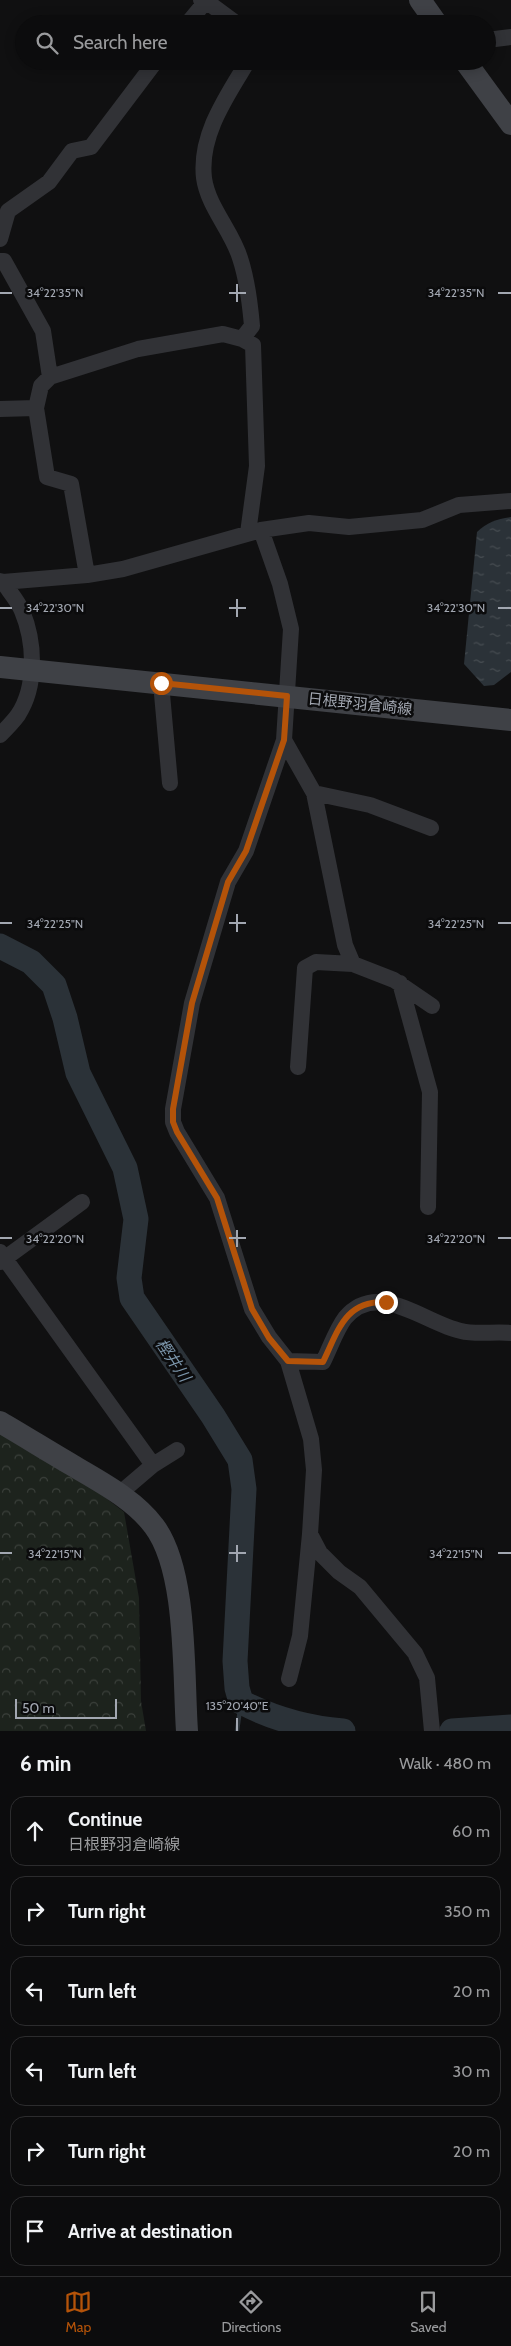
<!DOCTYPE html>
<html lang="en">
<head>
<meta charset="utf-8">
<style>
  :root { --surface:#0c0c0d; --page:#151516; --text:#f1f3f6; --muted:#9a9b9d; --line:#2c2c2e; --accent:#b45309 }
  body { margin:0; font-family:Cabin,"Noto Sans JP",sans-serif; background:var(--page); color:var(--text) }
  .scale { position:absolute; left:15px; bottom:12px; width:102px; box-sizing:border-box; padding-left:5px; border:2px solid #a2a7b1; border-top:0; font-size:14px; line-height:18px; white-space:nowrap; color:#a2a7b1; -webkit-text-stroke:4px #0b0b0c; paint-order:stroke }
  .stop { position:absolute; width:15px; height:15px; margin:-11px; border:4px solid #b45309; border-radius:50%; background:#fff }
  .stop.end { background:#b45309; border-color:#fff; box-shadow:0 1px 5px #0008 }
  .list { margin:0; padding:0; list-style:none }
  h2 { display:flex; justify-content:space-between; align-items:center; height:65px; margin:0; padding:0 20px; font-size:21px }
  h2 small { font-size:16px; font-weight:400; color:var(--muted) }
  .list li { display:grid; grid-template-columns:32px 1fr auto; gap:15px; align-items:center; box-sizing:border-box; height:70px; margin:0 10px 10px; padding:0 10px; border:1px solid var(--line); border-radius:15px }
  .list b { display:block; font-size:19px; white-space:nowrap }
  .list p { margin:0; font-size:16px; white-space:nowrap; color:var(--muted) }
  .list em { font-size:16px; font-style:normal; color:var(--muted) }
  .icon { flex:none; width:28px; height:28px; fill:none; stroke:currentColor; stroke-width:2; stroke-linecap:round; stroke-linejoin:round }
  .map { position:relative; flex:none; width:511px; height:1731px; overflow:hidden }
  .search { position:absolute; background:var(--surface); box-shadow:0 2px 12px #0003; left:15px; right:15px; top:15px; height:55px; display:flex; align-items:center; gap:12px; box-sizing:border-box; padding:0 18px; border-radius:28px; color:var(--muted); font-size:19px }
  .sheet { height:545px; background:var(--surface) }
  nav { display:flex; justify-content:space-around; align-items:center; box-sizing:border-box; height:70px; border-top:1px solid var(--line); background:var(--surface); font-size:14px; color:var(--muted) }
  nav a { display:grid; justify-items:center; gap:2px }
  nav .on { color:var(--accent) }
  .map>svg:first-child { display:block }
  .forest { fill:url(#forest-crowns) }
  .water { fill:url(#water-ripples) }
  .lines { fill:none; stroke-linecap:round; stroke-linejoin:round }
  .stream { stroke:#2b3238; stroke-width:4.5 }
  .river { stroke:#2b3238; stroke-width:25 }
  .street { stroke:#313236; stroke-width:16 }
  .secondary { stroke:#3f4146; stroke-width:22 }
  .route { stroke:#b45309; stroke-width:6 }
  .ticks { fill:none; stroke:#a2a7b1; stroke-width:2 }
  .labels { text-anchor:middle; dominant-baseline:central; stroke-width:5; stroke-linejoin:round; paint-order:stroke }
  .street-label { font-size:15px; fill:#a2a7b1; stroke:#0b0b0c }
  .water-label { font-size:16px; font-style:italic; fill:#7b95aa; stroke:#0b0b0c }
  .ticks-label { font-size:12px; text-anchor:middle; fill:#a2a7b1; stroke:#0b0b0c; stroke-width:5; stroke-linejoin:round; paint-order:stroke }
</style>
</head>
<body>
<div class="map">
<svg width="511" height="1731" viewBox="0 0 511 1731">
  <defs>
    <pattern id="forest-crowns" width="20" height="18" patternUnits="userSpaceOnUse" patternTransform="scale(1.25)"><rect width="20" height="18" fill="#1d231d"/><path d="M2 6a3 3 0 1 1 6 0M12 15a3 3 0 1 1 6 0" fill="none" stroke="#3b403b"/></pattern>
    <pattern id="water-ripples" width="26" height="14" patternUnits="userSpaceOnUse" patternTransform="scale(1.25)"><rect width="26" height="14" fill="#2b3238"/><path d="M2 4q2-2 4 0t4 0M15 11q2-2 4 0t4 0" fill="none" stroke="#474d52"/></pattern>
  </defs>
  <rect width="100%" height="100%" fill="#101011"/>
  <path class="forest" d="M 0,1432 L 81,1479 L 124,1512 L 139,1598 L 141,1701 L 146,1731 L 0,1731 Z"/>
  <path class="water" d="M 511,517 L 511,672 L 494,685 L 484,686 L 464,664 L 477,532 C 487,522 497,519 511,517 Z"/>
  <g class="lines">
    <path class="stream" d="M 237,1731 L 241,1702"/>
    <path class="river" d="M 0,946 L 31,962 L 54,985 L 65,1018 L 78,1073 L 125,1168 L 136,1219 L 129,1278 L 132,1298 L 213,1416 L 240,1460 L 244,1489 L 235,1661 L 237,1688 L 241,1702 C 274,1719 306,1728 343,1731
      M 452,1731 L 511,1727"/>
    <path class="street" d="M 201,0 L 206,1 L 237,24
      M 187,24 L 207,0
      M 487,40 L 511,37
      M 0,239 L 8,211 L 49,182 L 72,151 L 91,147 L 156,61
      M 0,261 L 4,261 L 43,331 L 50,377 L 138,349 L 223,334 L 242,339 L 252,326 C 250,303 247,279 240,258 C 232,231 208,207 204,178 C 199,135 227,96 248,61
      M 242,339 L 253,345 L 257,466 L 248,533
      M 50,377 L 41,386 L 36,408 L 47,477 L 71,484 L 87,575
      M 0,409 L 36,408
      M 261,530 L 280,584 L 291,629 L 284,740 L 314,793 L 370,805 L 431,828
      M 0,581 L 3,582 C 9,591 18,601 22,611 C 35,642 37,686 18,715 C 13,722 6,729 0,735
      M 3,582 L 87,575 L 123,569 L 261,530 L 309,523 L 349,527 L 422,520 L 459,505 L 511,501
      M 161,683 L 170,783
      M 284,740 L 246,851 L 228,882 L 192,1003 L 173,1109 L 173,1122 L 177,1132 L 217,1198 L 252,1309 L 269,1337 L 288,1361 L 311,1439 L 314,1470 L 310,1534 L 300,1636 L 289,1679
      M 314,793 L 345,945 L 353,964 L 394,980 L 432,1006
      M 400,983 L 430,1092 L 428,1207
      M 298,1067 L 305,968 L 316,962 L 353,964
      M 0,1252 L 153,1465
      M 0,1262 L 82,1202
      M 288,1361 L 323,1362 C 330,1348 336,1330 345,1318 C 378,1279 424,1323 461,1331 C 477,1335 495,1331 511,1333
      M 119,1494 L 153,1465 L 177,1450
      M 310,1534 L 320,1553 L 339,1572 L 360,1587 L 415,1653 L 427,1678 L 432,1731"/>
    <path class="secondary" d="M 420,0 L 437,24
      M 465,61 L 511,124
      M 0,667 L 511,720
      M 0,1422 C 24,1436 48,1451 72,1465 C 100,1482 134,1499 154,1526 C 188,1571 183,1675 187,1731"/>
  </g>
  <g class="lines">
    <path class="route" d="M 161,683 L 287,696 L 284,740 L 246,851 L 228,882 L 192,1003 L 173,1109 L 173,1122 L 177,1132 L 217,1198 L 252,1309 L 269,1338 L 288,1361 L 323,1362 C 338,1331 345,1300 386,1302"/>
  </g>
  <path class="ticks" d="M 237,284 L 237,302M 0,293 L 12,293M 229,293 L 246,293M 498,293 L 511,293M 237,599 L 237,617M 0,608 L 12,608M 229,608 L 246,608M 498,608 L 511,608M 237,914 L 237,932M 0,923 L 12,923M 229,923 L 246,923M 498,923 L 511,923M 237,1230 L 237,1247M 0,1238 L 12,1238M 229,1238 L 246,1238M 498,1238 L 511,1238M 237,1545 L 237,1562M 0,1553 L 12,1553M 229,1553 L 246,1553M 498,1553 L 511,1553M 237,1718 L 237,1731"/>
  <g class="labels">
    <g class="street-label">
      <text transform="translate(360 704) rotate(6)">日根野羽倉崎線</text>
    </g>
    <g class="water-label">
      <text transform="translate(173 1360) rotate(56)">樫井川</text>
    </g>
  </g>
  <g class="ticks-label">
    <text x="55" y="297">34°22'35"N</text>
    <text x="456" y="297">34°22'35"N</text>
    <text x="55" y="612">34°22'30"N</text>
    <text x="456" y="612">34°22'30"N</text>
    <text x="55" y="928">34°22'25"N</text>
    <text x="456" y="928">34°22'25"N</text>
    <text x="55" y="1243">34°22'20"N</text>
    <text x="456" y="1243">34°22'20"N</text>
    <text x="55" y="1558">34°22'15"N</text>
    <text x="456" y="1558">34°22'15"N</text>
    <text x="237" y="1710">135°20'40"E</text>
  </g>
</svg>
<div class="scale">50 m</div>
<div class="stop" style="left:161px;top:683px"></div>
<div class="stop end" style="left:386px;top:1302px"></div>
<div class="search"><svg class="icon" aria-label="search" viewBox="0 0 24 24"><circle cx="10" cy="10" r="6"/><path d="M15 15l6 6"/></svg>Search here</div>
</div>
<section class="sheet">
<h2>6 min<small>Walk · 480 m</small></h2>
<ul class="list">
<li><svg class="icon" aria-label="ahead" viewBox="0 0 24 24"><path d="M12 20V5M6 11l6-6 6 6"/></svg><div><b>Continue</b><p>日根野羽倉崎線</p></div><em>60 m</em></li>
<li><svg class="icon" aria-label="right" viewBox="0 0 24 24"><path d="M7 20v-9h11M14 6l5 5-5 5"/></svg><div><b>Turn right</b></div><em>350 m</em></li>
<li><svg class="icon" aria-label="left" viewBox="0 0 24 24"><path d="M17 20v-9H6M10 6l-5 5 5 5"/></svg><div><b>Turn left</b></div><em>20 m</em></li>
<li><svg class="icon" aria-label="left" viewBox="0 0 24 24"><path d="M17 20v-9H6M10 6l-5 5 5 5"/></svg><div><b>Turn left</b></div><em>30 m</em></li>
<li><svg class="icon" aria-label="right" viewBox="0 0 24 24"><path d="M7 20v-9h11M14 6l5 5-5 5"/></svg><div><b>Turn right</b></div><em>20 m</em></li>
<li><svg class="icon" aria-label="arrive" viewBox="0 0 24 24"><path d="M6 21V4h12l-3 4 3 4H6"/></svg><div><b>Arrive at destination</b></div></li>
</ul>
</section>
<nav>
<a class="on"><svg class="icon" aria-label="map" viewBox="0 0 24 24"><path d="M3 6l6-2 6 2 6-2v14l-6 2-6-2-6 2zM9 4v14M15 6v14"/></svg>Map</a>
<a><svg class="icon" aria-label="directions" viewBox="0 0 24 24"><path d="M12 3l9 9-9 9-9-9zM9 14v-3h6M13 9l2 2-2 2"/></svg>Directions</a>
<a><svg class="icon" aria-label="saved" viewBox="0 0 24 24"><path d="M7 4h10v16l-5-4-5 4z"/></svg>Saved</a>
</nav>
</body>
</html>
